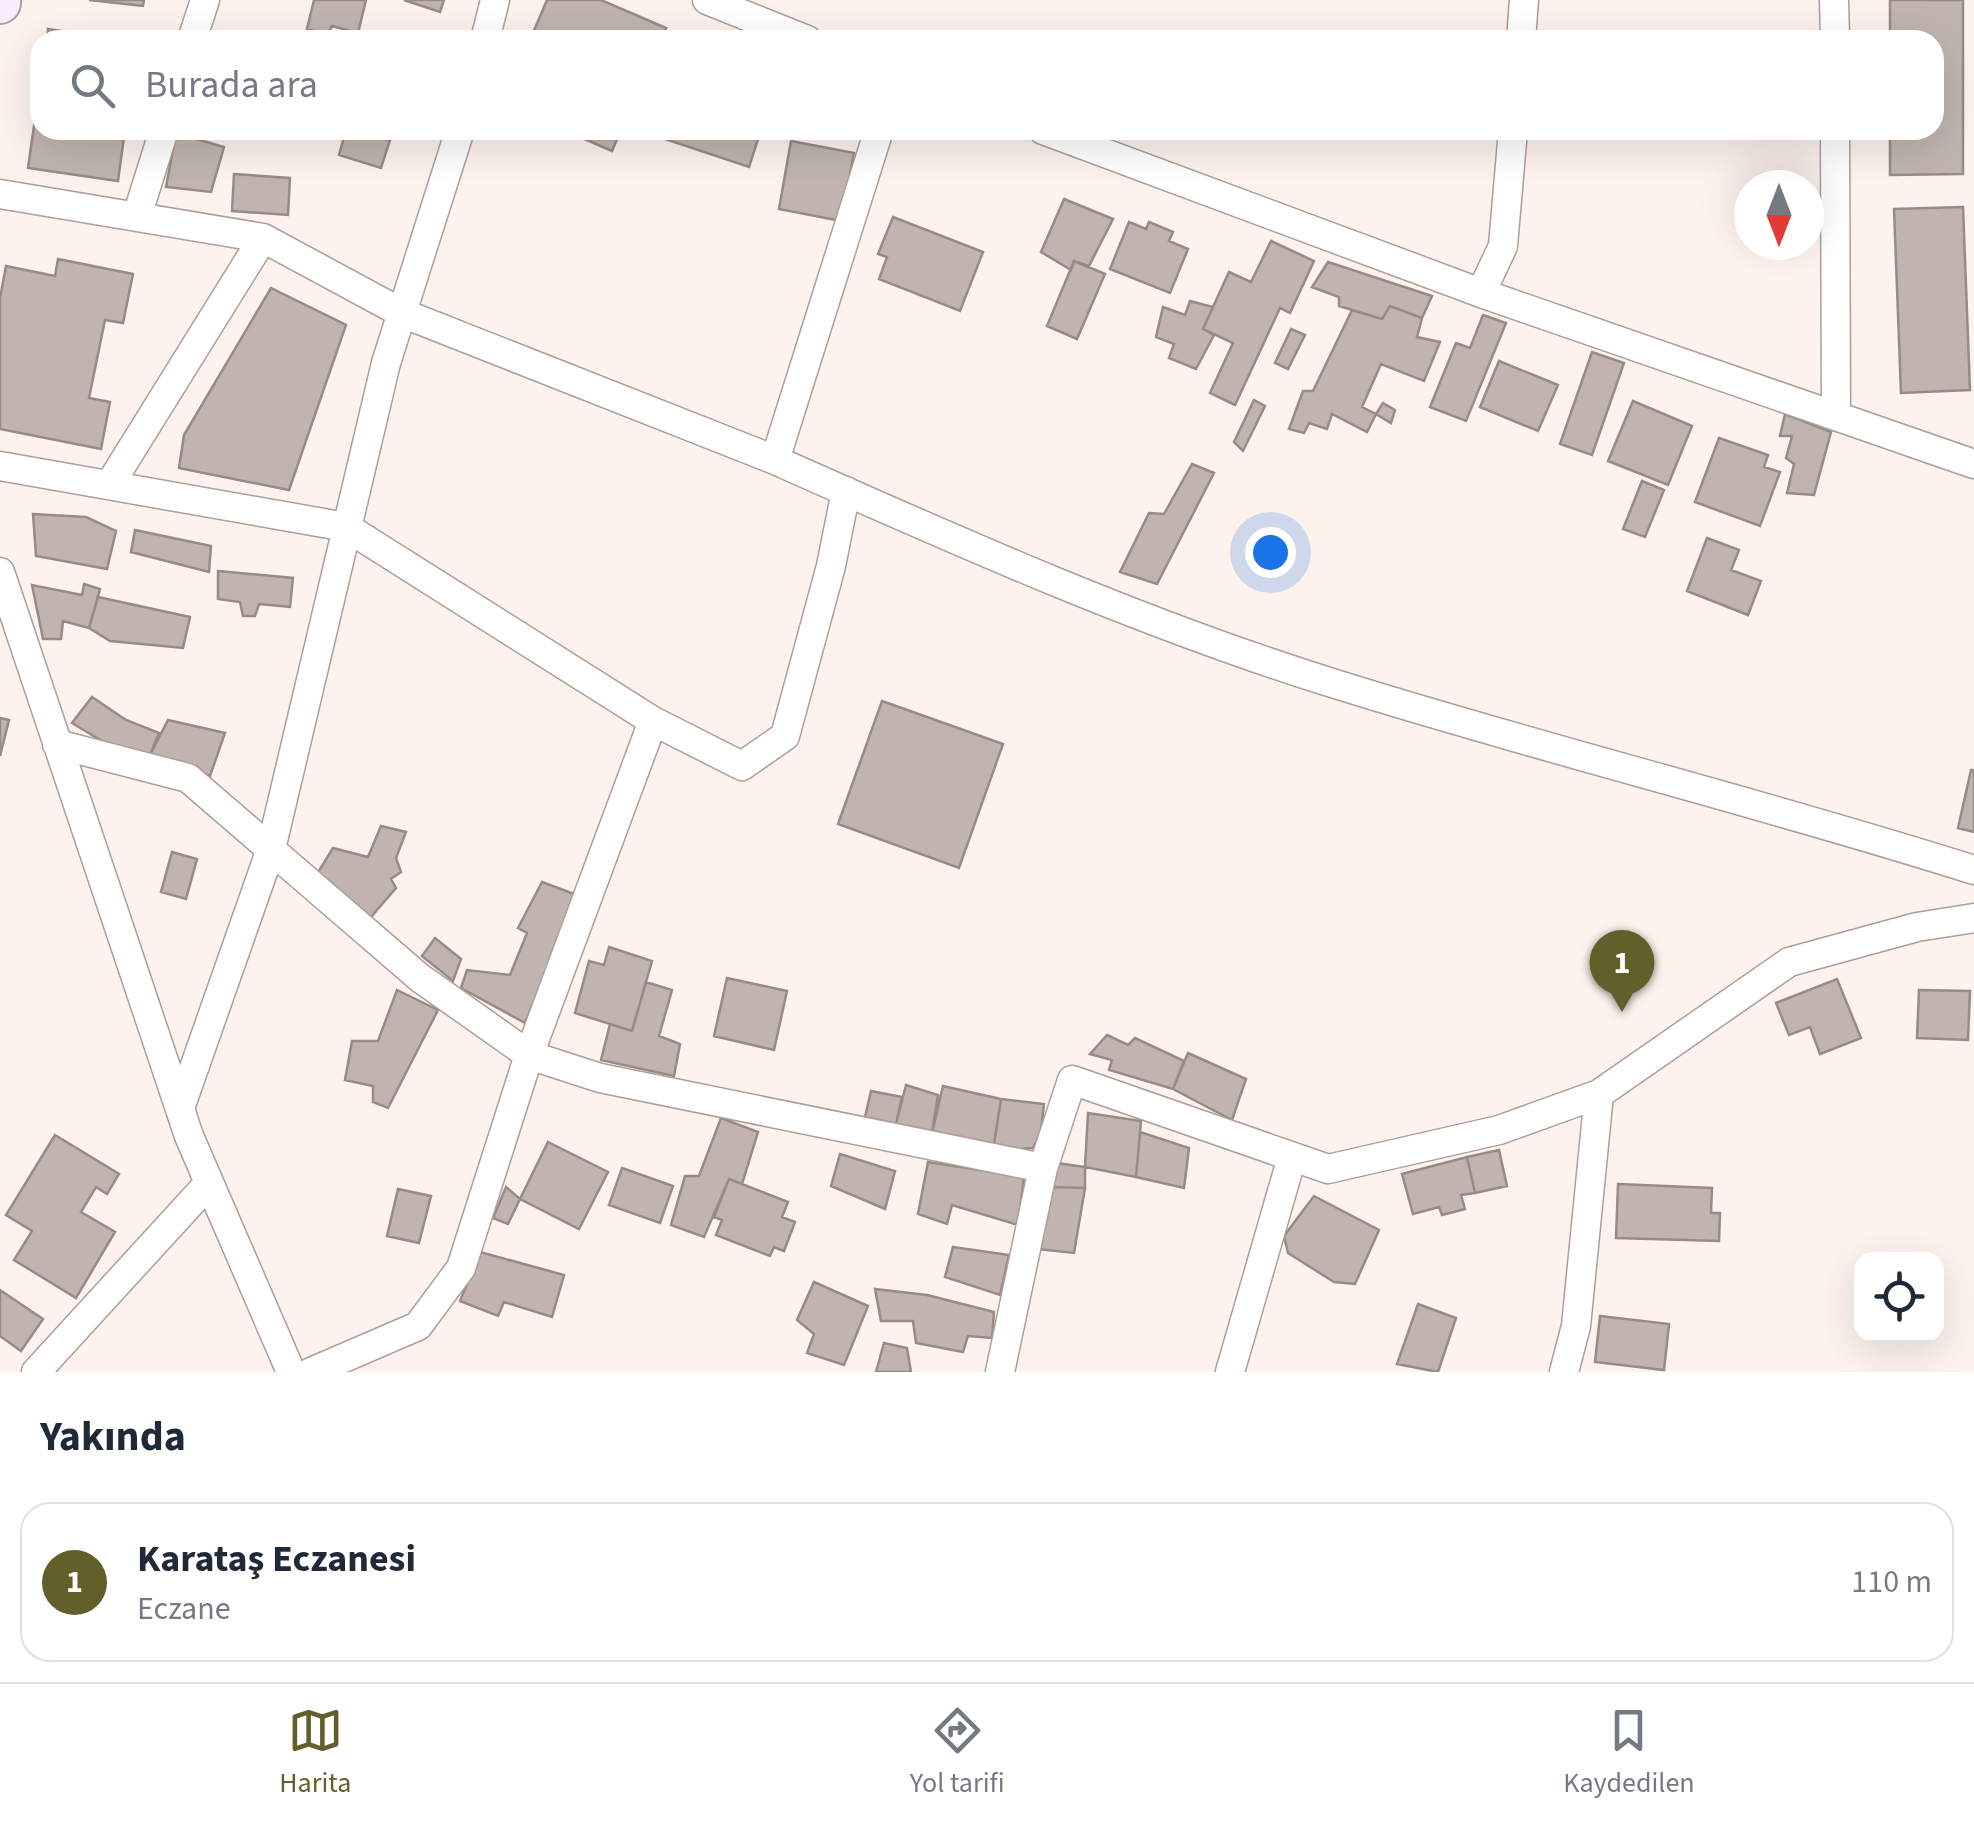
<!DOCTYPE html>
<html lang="tr">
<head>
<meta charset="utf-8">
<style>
  :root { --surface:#fff; --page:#f2f2f3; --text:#1f2937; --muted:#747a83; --line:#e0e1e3; --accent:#635f2b }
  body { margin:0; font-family:"Source Sans 3",sans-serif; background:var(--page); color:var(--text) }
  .controls { position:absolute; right:30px; bottom:30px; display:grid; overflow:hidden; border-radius:20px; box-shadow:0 10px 40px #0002 }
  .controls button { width:90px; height:90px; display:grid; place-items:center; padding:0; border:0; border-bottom:2px solid var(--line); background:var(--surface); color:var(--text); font:50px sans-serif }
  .compass { position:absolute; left:1734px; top:170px; width:90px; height:90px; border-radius:50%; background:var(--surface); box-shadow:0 10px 40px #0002; rotate:180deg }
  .you { position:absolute; left:1270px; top:552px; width:35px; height:35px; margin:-25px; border:8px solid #fff; border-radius:50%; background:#1a73e8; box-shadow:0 0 0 15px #1a73e833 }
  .badge { display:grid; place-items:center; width:65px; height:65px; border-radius:50%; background:var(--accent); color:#fff; font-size:32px; font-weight:700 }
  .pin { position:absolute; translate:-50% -82px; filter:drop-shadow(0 2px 5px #0008) }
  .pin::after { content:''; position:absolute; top:52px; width:35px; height:30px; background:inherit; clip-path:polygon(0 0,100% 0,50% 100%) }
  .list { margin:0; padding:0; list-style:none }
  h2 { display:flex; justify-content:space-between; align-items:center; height:130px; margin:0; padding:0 40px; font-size:42px }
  h2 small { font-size:32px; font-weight:400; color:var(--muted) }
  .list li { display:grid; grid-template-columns:65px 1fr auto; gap:30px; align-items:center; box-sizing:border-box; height:160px; margin:0 20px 20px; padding:0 20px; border:2px solid var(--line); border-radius:30px }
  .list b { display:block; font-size:38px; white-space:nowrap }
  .list p { margin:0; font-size:32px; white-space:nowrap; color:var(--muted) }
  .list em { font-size:32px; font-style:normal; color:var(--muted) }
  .icon { flex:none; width:55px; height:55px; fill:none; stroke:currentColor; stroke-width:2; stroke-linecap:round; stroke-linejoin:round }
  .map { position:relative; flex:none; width:1974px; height:1372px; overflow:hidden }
  .search { position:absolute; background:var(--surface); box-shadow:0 10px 40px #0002; left:30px; right:30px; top:30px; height:110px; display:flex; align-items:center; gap:25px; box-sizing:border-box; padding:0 35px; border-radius:30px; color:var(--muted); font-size:38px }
  .sheet { height:310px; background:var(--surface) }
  nav { display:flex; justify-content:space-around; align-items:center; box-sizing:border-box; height:140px; border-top:2px solid var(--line); background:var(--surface); font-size:28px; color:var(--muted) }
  nav a { display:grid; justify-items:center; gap:5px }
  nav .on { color:var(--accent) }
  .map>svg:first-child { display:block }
  .building { fill:#c1b4ae; stroke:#988b86; stroke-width:2.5 }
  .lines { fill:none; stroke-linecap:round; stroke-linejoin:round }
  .minor-casing { stroke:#ac9f9a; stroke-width:31 }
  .secondary-casing { stroke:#ac9f9a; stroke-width:44 }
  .minor { stroke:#fff; stroke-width:28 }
  .secondary { stroke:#faebff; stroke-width:40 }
</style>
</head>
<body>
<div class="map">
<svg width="1974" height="1372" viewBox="0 0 1974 1372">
  <rect width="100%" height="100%" fill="#fdf2ed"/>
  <path class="building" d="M 89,0 L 144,0 L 143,6 Z
    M 314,0 L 366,0 L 358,33 L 332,26 L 328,34 L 307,29 Z
    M 404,0 L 444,0 L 440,12 Z
    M 547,0 L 601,0 L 666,28 L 661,40 L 530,40 Z
    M 1890,0 L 1963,0 L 1963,174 L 1890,175 L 1890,130 L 1934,130 L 1934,40 L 1890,40 Z
    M 48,29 L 122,40 L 47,40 Z
    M 40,84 L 40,130 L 125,130 L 118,181 L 28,168 Z
    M 346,130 L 390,140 L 381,168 L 339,155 Z
    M 564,130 L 621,130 L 612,151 Z
    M 658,130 L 761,130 L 749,167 L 656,136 Z
    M 176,133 L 224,147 L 211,192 L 166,187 Z
    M 791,141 L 854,153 L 841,221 L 779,209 Z
    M 234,174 L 290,178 L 288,215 L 232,211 Z
    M 1064,199 L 1113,219 L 1089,266 L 1074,261 L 1071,270 L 1041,252 Z
    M 1963,207 L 1970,390 L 1901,393 L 1894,209 Z
    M 893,217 L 983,252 L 960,311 L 879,279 L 887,257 L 878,254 Z
    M 1129,222 L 1146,229 L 1149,222 L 1173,232 L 1169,241 L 1188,249 L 1170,293 L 1110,269 Z
    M 1271,241 L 1314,261 L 1290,313 L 1280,308 L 1235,405 L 1210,393 L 1233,343 L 1203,329 L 1229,272 L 1251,282 Z
    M 58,259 L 133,274 L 123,323 L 105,320 L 89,398 L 110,402 L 101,449 L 0,429 L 0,298 L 6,266 L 55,276 Z
    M 1074,261 L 1105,274 L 1077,339 L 1047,326 Z
    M 1328,262 L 1432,296 L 1422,318 L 1390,306 L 1382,319 L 1339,306 L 1339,297 L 1312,287 Z
    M 271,288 L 346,325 L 289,490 L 179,468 L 184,435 Z
    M 1190,301 L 1213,307 L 1203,329 L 1214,335 L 1196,369 L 1169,358 L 1174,344 L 1156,337 L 1163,307 L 1185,315 Z
    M 1390,306 L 1422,318 L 1417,337 L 1440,342 L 1424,381 L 1381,364 L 1362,407 L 1376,414 L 1367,432 L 1332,414 L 1327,429 L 1309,423 L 1304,433 L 1289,429 L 1303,391 L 1313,391 L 1352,310 L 1382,319 Z
    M 1483,315 L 1506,323 L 1466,421 L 1430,407 L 1456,343 L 1470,348 Z
    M 1291,329 L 1305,335 L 1288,369 L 1275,363 Z
    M 1592,352 L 1624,363 L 1592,455 L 1560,444 Z
    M 1499,361 L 1558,385 L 1538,431 L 1480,407 Z
    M 1254,400 L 1265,406 L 1243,451 L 1234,442 Z
    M 1633,401 L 1692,426 L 1668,485 L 1608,461 Z
    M 1383,403 L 1395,410 L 1391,423 L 1376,414 Z
    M 1785,414 L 1831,432 L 1814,495 L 1787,493 L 1794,464 L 1786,458 L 1792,436 L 1780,436 Z
    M 1719,438 L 1768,455 L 1764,467 L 1780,472 L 1760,526 L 1695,502 Z
    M 1192,464 L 1214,473 L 1157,584 L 1120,572 L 1149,513 L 1164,514 Z
    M 1642,481 L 1664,490 L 1645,537 L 1623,529 Z
    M 33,514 L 86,517 L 116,531 L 107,569 L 36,556 Z
    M 135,530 L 211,546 L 209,572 L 131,552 Z
    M 1707,538 L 1739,550 L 1731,570 L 1761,581 L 1748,615 L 1687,591 Z
    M 218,571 L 293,578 L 290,607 L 259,604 L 255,616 L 243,616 L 240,602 L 218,599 Z
    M 84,584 L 100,589 L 89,628 L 63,621 L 61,639 L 43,639 L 32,585 L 82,595 Z
    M 98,597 L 190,617 L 183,648 L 110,641 L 89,628 Z
    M 92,697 L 126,720 L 159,733 L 150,755 L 107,744 L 72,723 Z
    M 882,701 L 1003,744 L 959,868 L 838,824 Z
    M 0,718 L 9,720 L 0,756 Z
    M 168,720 L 225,733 L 210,776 L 150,755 Z
    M 1971,770 L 1974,770 L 1974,832 L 1958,828 Z
    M 381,826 L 406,832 L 396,858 L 401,872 L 391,879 L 396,888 L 370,918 L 317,874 L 333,848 L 368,857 Z
    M 172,852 L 197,859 L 186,899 L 161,892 Z
    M 542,882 L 577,895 L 525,1023 L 461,988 L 467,970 L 510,975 L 527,933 L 518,928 Z
    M 435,938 L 461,959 L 453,981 L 422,956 Z
    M 609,947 L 652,961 L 632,1031 L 575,1013 L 589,961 L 604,965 Z
    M 727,978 L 787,991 L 774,1050 L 714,1036 Z
    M 1837,979 L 1861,1038 L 1820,1054 L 1810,1027 L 1789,1035 L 1776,1003 Z
    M 646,982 L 672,990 L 659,1036 L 680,1044 L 674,1076 L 601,1060 L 610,1024 L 632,1031 Z
    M 397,990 L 438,1010 L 388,1108 L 373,1102 L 373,1086 L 345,1080 L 352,1041 L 378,1041 Z
    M 1919,990 L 1970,991 L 1968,1040 L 1917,1038 Z
    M 1107,1035 L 1128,1045 L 1135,1038 L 1184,1061 L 1173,1089 L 1109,1070 L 1112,1060 L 1090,1054 Z
    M 1188,1053 L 1246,1079 L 1232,1120 L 1173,1089 Z
    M 906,1085 L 938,1095 L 932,1133 L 896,1124 Z
    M 943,1086 L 1001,1099 L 994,1144 L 932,1133 Z
    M 871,1091 L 902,1097 L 896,1124 L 865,1117 Z
    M 1001,1099 L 1044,1104 L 1041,1132 L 1033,1148 L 1008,1150 L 994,1144 Z
    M 1088,1113 L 1141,1121 L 1136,1177 L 1085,1167 Z
    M 721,1118 L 758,1132 L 742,1184 L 729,1179 L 704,1237 L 671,1225 L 685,1176 L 699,1176 Z
    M 1140,1132 L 1189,1148 L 1184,1188 L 1136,1177 Z
    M 55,1135 L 119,1174 L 107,1194 L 96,1187 L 81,1212 L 115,1232 L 76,1298 L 14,1260 L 32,1231 L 6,1215 Z
    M 548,1142 L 608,1172 L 579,1229 L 520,1199 Z
    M 1499,1150 L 1507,1186 L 1475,1193 L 1467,1157 Z
    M 840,1154 L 895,1171 L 885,1209 L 831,1186 Z
    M 1467,1157 L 1475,1193 L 1461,1195 L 1465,1209 L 1442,1215 L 1439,1207 L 1413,1214 L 1402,1174 Z
    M 928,1162 L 1024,1177 L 1018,1225 L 952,1205 L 947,1224 L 918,1214 Z
    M 1057,1163 L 1085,1167 L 1085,1188 L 1048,1187 Z
    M 622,1168 L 673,1186 L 660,1223 L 609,1205 Z
    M 729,1179 L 788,1202 L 782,1217 L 795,1222 L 784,1251 L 774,1247 L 770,1256 L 716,1235 L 722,1220 L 714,1217 Z
    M 1618,1184 L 1712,1188 L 1711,1213 L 1720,1213 L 1719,1241 L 1616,1238 Z
    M 506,1187 L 520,1199 L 508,1224 L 493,1218 Z
    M 1048,1187 L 1085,1188 L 1074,1253 L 1037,1249 Z
    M 398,1189 L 431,1196 L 419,1243 L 387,1236 Z
    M 1314,1196 L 1379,1230 L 1355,1284 L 1334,1282 L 1288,1253 L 1284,1236 Z
    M 953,1247 L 1009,1255 L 1000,1295 L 945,1277 Z
    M 480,1252 L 564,1275 L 552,1317 L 504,1302 L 498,1316 L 460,1301 Z
    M 814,1282 L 868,1306 L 844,1365 L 807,1353 L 814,1334 L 797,1320 Z
    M 875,1289 L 927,1295 L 994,1312 L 992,1338 L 968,1336 L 963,1352 L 916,1343 L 913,1321 L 881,1321 Z
    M 0,1290 L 43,1319 L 21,1351 L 0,1336 Z
    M 1418,1304 L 1456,1318 L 1438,1372 L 1397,1364 Z
    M 1600,1316 L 1669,1324 L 1664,1370 L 1595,1362 Z
    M 884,1343 L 907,1348 L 911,1372 L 876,1372 Z"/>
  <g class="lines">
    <defs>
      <path id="minor" d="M 707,0 L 807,40
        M 1834,0 L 1835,40
        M 192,40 L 205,0
        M 485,40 L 495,0
        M 1521,40 L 1524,0
        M 1043,130 L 1481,293 L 1974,464
        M 1835,130 L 1836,414
        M 0,194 L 263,238 L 402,313 L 775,460 L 879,130
        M 137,216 L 164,130
        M 1481,293 L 1503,246 L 1513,130
        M 775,460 C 957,541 1138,622 1329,682 C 1542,749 1760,802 1974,870
        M 0,466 L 346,527 L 653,721 L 742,766 L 785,736 L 831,566 L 846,491
        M 110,484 L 263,238
        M 0,572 L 189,1136 L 291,1372
        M 57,744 L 188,778 L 420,978 L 529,1055 L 600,1078 L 1043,1168 L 1072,1080 L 1328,1169 L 1499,1130 L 1599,1094 L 1789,962 L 1917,927 L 1974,918
        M 180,1108 L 271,849 L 386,363 L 460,130
        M 36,1372 L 209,1183
        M 311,1372 L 418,1326 L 461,1268 L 529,1055 L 653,721
        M 1000,1372 L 1043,1168
        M 1230,1372 L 1292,1157
        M 1564,1372 L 1576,1326 L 1599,1094"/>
      <path id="secondary" d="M 0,3 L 0,0"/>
    </defs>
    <use href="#minor" class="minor-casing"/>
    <use href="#secondary" class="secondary-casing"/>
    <use href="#minor" class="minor"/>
    <use href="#secondary" class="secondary"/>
  </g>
</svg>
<div class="controls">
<button><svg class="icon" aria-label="locate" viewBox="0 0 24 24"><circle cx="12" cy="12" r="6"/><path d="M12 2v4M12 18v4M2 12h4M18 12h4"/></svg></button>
</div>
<svg class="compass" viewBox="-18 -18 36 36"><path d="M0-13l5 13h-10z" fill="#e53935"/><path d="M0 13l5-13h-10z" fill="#747a83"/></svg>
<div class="you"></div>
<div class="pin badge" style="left:1622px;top:1012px">1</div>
<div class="search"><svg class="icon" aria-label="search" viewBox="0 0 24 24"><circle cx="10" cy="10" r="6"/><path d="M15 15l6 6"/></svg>Burada ara</div>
</div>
<section class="sheet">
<h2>Yakında<small></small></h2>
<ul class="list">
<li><span class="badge">1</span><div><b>Karataş Eczanesi</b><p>Eczane</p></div><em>110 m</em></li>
</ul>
</section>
<nav>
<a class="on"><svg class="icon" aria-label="map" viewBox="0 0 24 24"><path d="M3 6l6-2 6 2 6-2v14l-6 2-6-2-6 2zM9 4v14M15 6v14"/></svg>Harita</a>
<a><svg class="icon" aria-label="directions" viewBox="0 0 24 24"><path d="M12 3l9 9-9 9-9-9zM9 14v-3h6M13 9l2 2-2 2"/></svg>Yol tarifi</a>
<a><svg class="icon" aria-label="saved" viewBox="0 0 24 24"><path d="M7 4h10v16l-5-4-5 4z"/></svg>Kaydedilen</a>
</nav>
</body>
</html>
